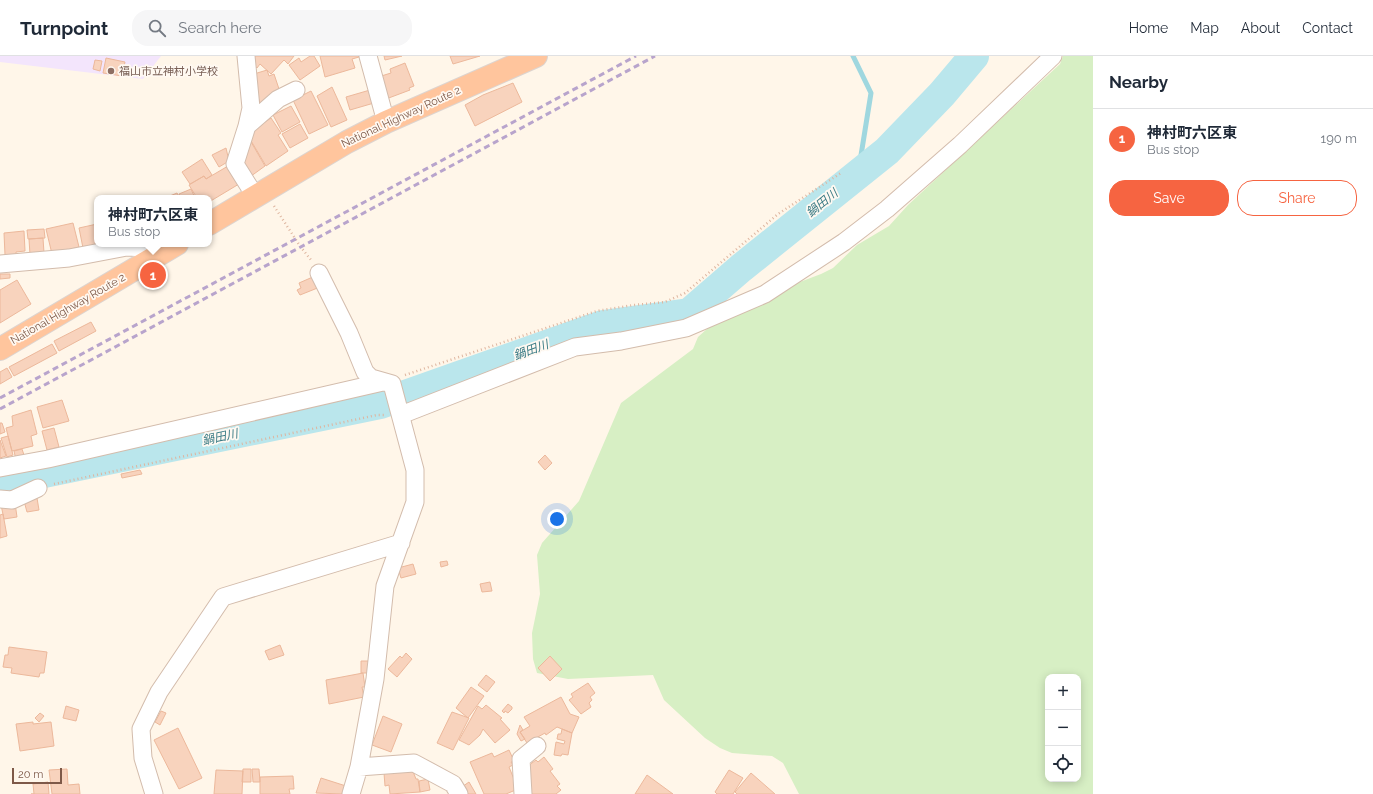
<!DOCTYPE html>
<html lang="en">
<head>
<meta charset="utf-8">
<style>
  :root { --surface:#fff; --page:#f6f6f7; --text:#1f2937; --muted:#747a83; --line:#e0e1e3; --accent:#f66441 }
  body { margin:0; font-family:Raleway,"Noto Sans JP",sans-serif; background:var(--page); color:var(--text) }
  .controls { position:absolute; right:12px; bottom:12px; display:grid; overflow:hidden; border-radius:8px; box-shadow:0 2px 10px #0003 }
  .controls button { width:36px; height:36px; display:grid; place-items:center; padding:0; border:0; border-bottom:1px solid var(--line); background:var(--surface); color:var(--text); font:20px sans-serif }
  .scale { position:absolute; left:12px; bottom:10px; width:50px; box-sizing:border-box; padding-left:4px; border:2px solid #7e5948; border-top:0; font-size:11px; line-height:14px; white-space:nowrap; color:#7e5948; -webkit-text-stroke:3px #fff9f2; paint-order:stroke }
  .you { position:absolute; left:557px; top:463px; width:14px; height:14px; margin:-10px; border:3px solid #fff; border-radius:50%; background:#1a73e8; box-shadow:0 0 0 6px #1a73e833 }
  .badge { display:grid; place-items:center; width:26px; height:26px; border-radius:50%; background:var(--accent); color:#fff; font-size:13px; font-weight:700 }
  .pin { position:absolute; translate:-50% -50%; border:2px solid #fff; box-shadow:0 1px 4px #0006 }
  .popup { position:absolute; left:94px; top:139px; width:118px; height:52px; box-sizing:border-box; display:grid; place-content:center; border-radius:8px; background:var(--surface); filter:drop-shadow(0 1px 3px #0005); font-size:13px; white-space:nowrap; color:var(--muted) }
  .popup b { font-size:15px; color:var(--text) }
  .popup::after { content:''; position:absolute; left:50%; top:100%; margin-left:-8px; border:8px solid transparent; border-top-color:var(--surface) }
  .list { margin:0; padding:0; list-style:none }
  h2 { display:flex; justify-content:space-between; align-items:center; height:52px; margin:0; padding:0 16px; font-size:17px }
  h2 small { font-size:13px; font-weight:400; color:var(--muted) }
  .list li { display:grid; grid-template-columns:26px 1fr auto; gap:12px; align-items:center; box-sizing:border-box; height:60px; padding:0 16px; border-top:1px solid var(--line) }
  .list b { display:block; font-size:15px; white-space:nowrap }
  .list p { margin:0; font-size:13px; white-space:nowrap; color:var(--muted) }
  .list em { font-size:13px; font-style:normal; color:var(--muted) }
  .actions { display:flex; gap:8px; padding:12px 16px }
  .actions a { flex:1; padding:9px 0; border:1px solid var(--accent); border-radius:16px; text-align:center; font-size:14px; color:var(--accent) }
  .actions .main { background:var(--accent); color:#fff }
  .icon { flex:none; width:22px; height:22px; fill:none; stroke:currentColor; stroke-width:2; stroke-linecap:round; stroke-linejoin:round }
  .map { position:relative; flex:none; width:1093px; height:738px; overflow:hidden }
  header { display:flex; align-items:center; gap:24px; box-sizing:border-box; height:56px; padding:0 20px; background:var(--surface); border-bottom:1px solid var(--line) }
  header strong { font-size:19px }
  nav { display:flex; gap:22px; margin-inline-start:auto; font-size:14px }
  .search { width:280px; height:36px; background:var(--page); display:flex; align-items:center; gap:10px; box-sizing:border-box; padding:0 14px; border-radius:16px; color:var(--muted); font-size:15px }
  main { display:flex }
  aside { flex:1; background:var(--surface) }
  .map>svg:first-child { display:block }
  .education { fill:#f3e5fc }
  .green { fill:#d7efc4; fill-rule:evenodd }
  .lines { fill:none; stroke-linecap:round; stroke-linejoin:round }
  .stream { stroke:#9fd7df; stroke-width:5 }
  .river { stroke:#bae6ec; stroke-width:30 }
  .building { fill:#f8d3bd; stroke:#ecb89b }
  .minor-casing { stroke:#d3bcac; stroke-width:19 }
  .trunk-casing { stroke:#ddd4cf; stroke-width:24 }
  .path { stroke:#deb59f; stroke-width:2.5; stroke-dasharray:1 3; stroke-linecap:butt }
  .minor { stroke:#fff; stroke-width:17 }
  .trunk { stroke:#ffc59d; stroke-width:22 }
  .rail { stroke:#b8a4cc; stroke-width:3; stroke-dasharray:6 4; stroke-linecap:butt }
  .education-dot { fill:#8d6e63; stroke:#fff9f2; stroke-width:1.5 }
  .labels { text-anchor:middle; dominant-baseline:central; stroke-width:3.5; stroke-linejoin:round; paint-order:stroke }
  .education-label { font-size:11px; fill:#785e54; stroke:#fff9f2; text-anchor:start }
  .street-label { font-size:11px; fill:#7e5948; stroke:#fff9f2 }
  .water-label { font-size:12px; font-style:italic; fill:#397a84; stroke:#fff9f2 }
</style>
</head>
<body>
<header>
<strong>Turnpoint</strong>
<div class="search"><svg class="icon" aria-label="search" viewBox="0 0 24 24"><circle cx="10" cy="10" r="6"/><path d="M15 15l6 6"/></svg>Search here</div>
<nav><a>Home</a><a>Map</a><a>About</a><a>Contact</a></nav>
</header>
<main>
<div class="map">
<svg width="1093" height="738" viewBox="0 0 1093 738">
  <rect width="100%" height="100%" fill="#fff6e9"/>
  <path class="education" d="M 0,0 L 161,0 L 143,23 L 0,6 Z"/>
  <path class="green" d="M 1063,0 L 1093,0 L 1093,738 L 799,738 L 783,707 L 772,700 L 732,697 L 720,692 L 705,682 L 664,644 L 653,619 L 568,623 L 537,617 L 533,603 L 532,577 L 540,538 L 537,499 L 542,487 L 579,445 L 621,347 L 693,293 L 698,281 L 717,264 L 784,232 L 821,218 L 833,212 L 857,189 L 889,170 L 908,149 L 1060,8 ZM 1048,621 L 1078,621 L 1078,723 L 1048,723 Z"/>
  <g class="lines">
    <path class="stream" d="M 853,0 L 871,37 L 858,118"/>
    <path class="river" d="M 0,426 L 380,348 L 603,269 L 689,257 L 741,212 L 887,95 L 942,38 L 974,0"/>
  </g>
  <path class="building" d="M 254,0 L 294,0 L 288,8 L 284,4 L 271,18 L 260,8 L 257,12 L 250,5 Z
    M 310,0 L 314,0 L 320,10 L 300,24 L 289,9 L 299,2 L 301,6 Z
    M 320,0 L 358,0 L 359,1 L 352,3 L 355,12 L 325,21 Z
    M 384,0 L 402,0 L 385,4 Z
    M 450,0 L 480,0 L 453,8 Z
    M 106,2 L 125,6 L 122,20 L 103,17 Z
    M 95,4 L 102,5 L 100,15 L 93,13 Z
    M 405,7 L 414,30 L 409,32 L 410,34 L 386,43 L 378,21 L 391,17 L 390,13 Z
    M 267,14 L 269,20 L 274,18 L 281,39 L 260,47 L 254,29 L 254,18 Z
    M 513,27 L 522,46 L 475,70 L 465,49 L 483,39 Z
    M 332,31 L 347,64 L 331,71 L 317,40 Z
    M 370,34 L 374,47 L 350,54 L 346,41 Z
    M 311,35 L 328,69 L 309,78 L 293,44 Z
    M 291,50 L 300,66 L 282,76 L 273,59 Z
    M 271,62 L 281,77 L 278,79 L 288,95 L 266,110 L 247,78 Z
    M 300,68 L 308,82 L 290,92 L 282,78 Z
    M 247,79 L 265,110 L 247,123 L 239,110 Z
    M 226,92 L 229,105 L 219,111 L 212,99 Z
    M 202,103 L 212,119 L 206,123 L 204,120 L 190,128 L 182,116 Z
    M 228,110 L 239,128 L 209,146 L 209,142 L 197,142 L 189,129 L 204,120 L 206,123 Z
    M 191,133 L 195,142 L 181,142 L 179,138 Z
    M 177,137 L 180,142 L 165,142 Z
    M 73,167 L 79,191 L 52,198 L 46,173 Z
    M 97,168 L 97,188 L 105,188 L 83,192 L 79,172 Z
    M 44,173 L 45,182 L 28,183 L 27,174 Z
    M 24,175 L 25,195 L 16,196 L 16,199 L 5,199 L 4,177 Z
    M 43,182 L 44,197 L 30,199 L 29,183 Z
    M 0,218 L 10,218 L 10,222 L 0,223 Z
    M 315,220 L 320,231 L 300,239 L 297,234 L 301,232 L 299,227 Z
    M 17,224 L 31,248 L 0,267 L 0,234 Z
    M 91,266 L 96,275 L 59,295 L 54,285 Z
    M 52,288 L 57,297 L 14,320 L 9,311 Z
    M 7,312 L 12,321 L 0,328 L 0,316 Z
    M 62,344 L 69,365 L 43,372 L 37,351 Z
    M 31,354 L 37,378 L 31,380 L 33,390 L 12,395 L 6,372 L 13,370 L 12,360 Z
    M 0,367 L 2,367 L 5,376 L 0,378 Z
    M 54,372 L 59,391 L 47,394 L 42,375 Z
    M 8,380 L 13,399 L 7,401 L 1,382 Z
    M 0,384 L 6,400 L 0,402 Z
    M 22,393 L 25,402 L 16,404 L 14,395 Z
    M 545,399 L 552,407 L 545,414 L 538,406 Z
    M 140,414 L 142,418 L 122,422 L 121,418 Z
    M 37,442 L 39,454 L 27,456 L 24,445 Z
    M 15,447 L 17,461 L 4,463 L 1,449 Z
    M 3,458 L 7,480 L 0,482 L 0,459 Z
    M 447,505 L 448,509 L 441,511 L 440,506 Z
    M 413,508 L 416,518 L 401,522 L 398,512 Z
    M 490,526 L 492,535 L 482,536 L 480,528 Z
    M 280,589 L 284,599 L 269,604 L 265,595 Z
    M 9,591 L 47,596 L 44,617 L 40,617 L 39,621 L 11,617 L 12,612 L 3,611 L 5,599 L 8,599 Z
    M 406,597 L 412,603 L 397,621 L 388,613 L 400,600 L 402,602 Z
    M 550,600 L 562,613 L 550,625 L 538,612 Z
    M 361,605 L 369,605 L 368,617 L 361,617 Z
    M 363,617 L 365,631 L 362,631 L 364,641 L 329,648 L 326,624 Z
    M 486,619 L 495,626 L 487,636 L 478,629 Z
    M 588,627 L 595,637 L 590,641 L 592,644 L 589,647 L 591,651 L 581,658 L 569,644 L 573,641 L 571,638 Z
    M 471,631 L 484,640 L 468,662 L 456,652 Z
    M 561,641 L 570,658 L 579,661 L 572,677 L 557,671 L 546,679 L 545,677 L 527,687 L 520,676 L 530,670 L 524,661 Z
    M 508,648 L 512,651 L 512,653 L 508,657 L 505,655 L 504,657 L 502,655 Z
    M 486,649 L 502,662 L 500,663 L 510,674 L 495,687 L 483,673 L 480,679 L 469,689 L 459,684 L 478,650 L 482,653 Z
    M 66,650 L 79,654 L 76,665 L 63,662 Z
    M 161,655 L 166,657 L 160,669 L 155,666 Z
    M 452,656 L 469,662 L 453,694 L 437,687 Z
    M 40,657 L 44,660 L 39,666 L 35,662 Z
    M 383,660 L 402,668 L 391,696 L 372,689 Z
    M 33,666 L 33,668 L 51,666 L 54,690 L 20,695 L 16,668 Z
    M 520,669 L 523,674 L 520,676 L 525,683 L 521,685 L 517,678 Z
    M 178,672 L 202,722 L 179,733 L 154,684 Z
    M 562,673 L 572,677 L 568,699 L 562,698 L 561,700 L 554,699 L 556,686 L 564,688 L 565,685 L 557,683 L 558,678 L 561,678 Z
    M 509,694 L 514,705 L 511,706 L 513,709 L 509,711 L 518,733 L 506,738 L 484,738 L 470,706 L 492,697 L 494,701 Z
    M 544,701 L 553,713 L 550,715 L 560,728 L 557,730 L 561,734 L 556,738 L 530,738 L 524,713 L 536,704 L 538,706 Z
    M 67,713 L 68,729 L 79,728 L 80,738 L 52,738 L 49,714 Z
    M 243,713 L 251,713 L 251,726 L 242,726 Z
    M 252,713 L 259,713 L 260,726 L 253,726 Z
    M 412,713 L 416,723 L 418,723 L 420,736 L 390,738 L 389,729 L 385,730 L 384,717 Z
    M 216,714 L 243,715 L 242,738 L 214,738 Z
    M 729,714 L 743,722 L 733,738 L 717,738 L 715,736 Z
    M 751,717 L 775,738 L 737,738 L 735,736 Z
    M 647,719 L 673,738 L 635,738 Z
    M 293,720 L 294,733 L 289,733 L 290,738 L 260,738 L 260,721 Z
    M 321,722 L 346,730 L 343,738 L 316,737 Z
    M 428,723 L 430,734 L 420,736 L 419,725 Z
    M 48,726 L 49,738 L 31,738 L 34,738 L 33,728 Z
    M 469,726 L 476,738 L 463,738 L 459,733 Z"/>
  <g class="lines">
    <defs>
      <path id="minor" d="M 246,0 L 251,52 L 247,70
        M 368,0 L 386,66
        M 255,140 L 235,108 L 247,70 L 278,43 L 296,34
        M 0,208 L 69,202 L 127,191 L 145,192 L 154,202
        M 319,217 L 349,277 L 365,316 L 371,322 L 392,328 L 415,414 L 415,446 L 385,530 L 375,623 L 359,711 L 351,738
        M 401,359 L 575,291 L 621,285 L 686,272 L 765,238 L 844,186 L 887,153 L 960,89 L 1053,0
        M 0,412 L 48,403 L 383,326
        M 0,443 L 12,444 L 38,432
        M 359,711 L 414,707 L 453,728 L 459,738
        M 154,738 L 143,702 L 141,673 L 159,636 L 223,541 L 401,487
        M 523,738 L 521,703 L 537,690"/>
      <path id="trunk" d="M 209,168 L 347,86 L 386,66 L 536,0
        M 0,293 L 177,188"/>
    </defs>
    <use href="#minor" class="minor-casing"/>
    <use href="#trunk" class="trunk-casing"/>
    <path class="path" d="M 274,150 L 300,190 L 311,204
      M 405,319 L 597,255 L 634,249 L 665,246 L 685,237 L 778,158 L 841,117
      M 54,428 L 377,359 L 384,359"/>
    <use href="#minor" class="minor"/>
    <use href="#trunk" class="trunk"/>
    <path class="rail" d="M 0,342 L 636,0
      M 0,353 L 655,0"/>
  </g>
  <circle class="education-dot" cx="111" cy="15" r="4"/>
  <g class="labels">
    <g class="education-label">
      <text x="119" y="15">福山市立神村小学校</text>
    </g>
    <g class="street-label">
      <text transform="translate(401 61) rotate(-25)">National Highway Route 2</text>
      <text transform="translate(68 253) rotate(-30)">National Highway Route 2</text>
    </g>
    <g class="water-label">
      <text transform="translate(822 147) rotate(-39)">鍋田川</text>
      <text transform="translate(531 294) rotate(-20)">鍋田川</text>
      <text transform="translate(220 381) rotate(-12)">鍋田川</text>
    </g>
  </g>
</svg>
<div class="controls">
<button>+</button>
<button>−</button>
<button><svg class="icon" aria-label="locate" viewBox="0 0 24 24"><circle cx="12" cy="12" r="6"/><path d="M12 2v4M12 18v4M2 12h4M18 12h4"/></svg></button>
</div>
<div class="scale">20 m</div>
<div class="you"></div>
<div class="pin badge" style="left:153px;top:219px">1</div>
<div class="popup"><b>神村町六区東</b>Bus stop</div>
</div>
<aside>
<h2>Nearby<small></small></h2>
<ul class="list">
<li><span class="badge">1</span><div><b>神村町六区東</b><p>Bus stop</p></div><em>190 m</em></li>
</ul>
<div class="actions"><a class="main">Save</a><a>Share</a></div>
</aside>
</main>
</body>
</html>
